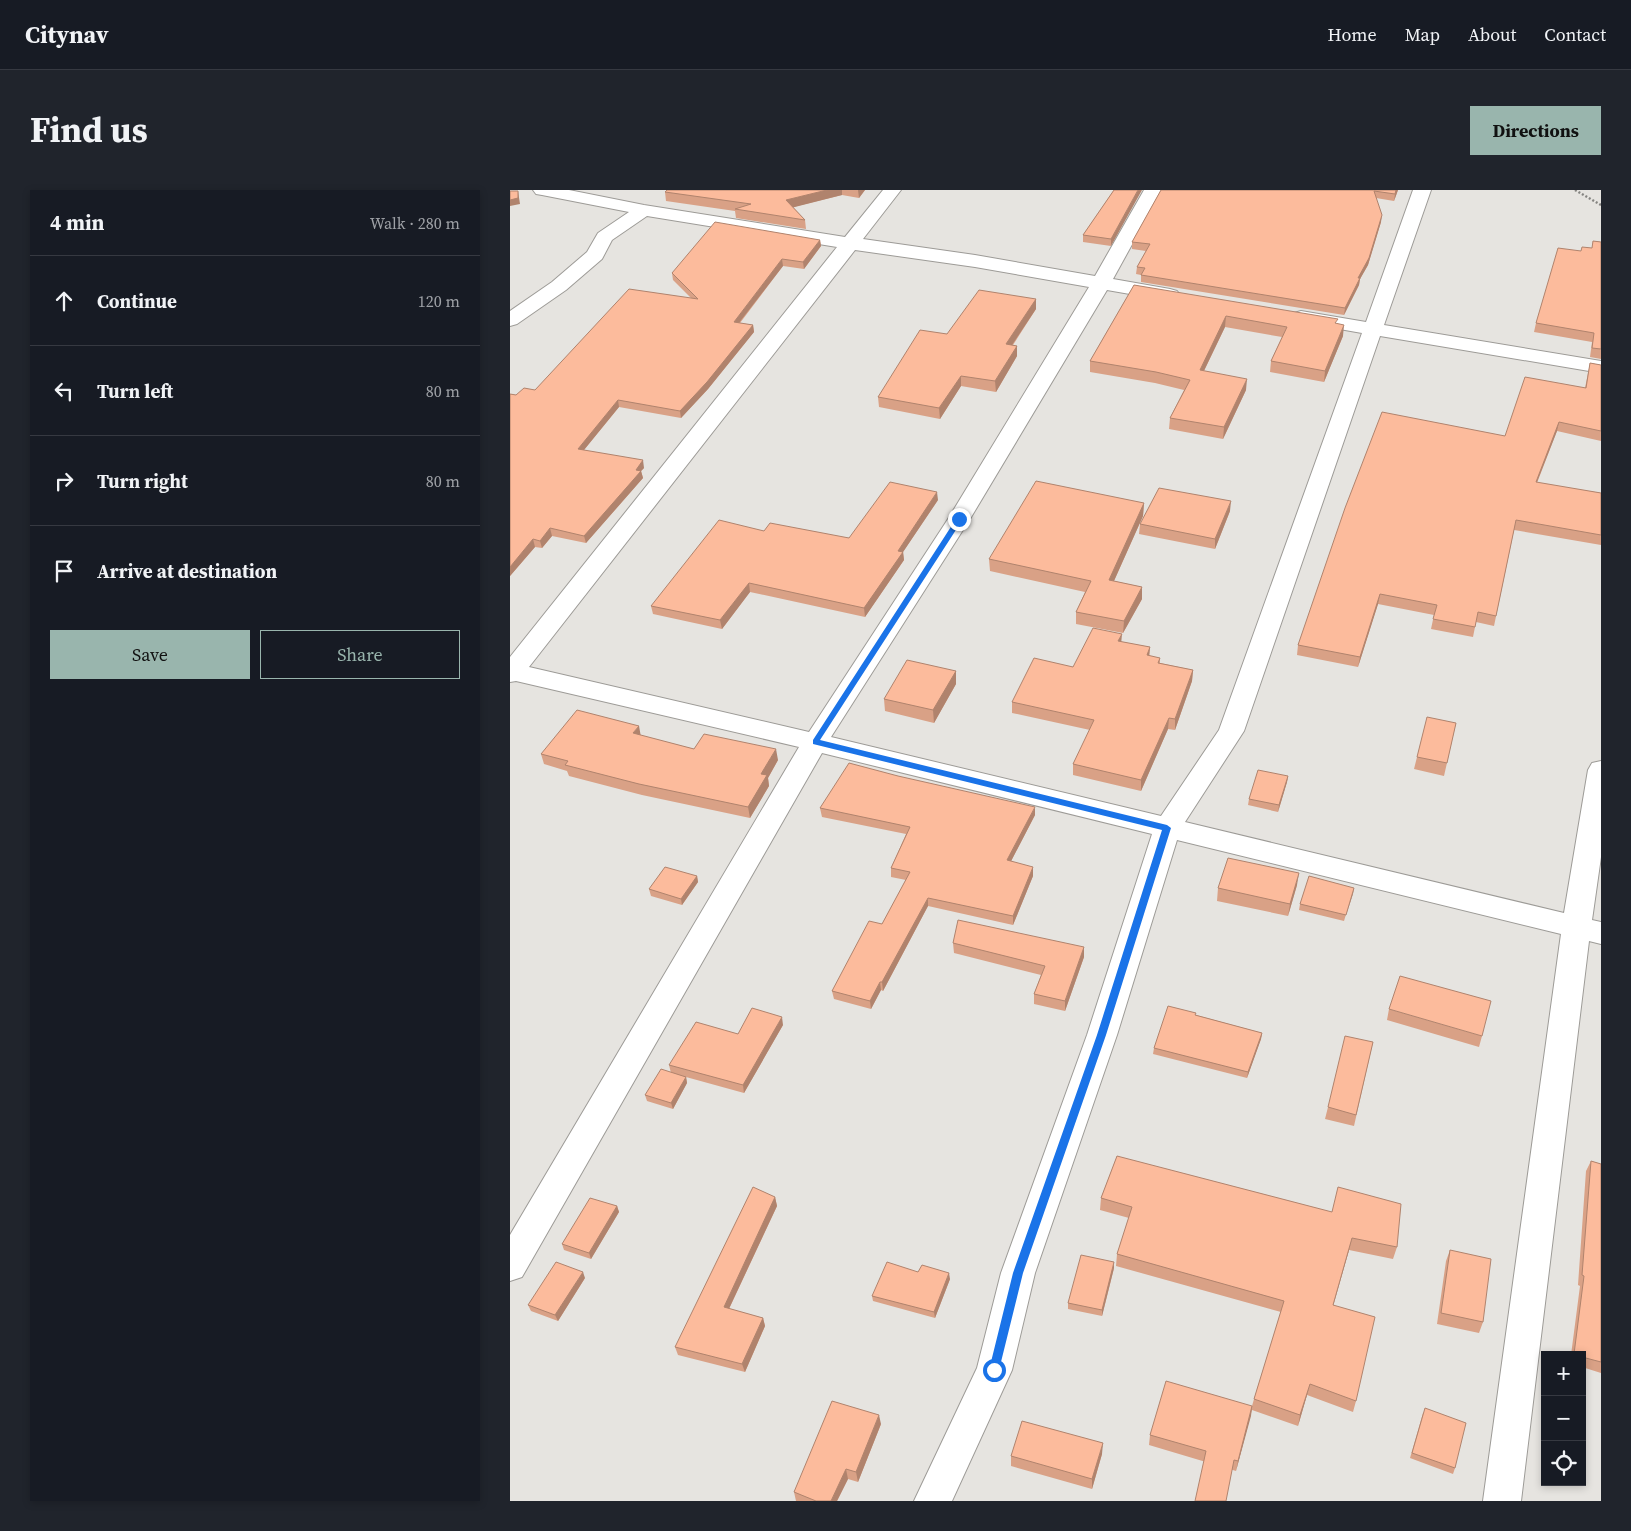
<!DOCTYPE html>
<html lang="en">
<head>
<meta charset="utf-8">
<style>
  :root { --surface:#171b24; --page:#20242c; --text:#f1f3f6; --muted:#9ea1a6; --line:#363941; --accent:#99b5ad }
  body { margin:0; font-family:"Source Serif 4",serif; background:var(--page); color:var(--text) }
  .controls { position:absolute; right:15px; bottom:15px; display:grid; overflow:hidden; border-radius:0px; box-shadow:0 2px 8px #0003 }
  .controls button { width:45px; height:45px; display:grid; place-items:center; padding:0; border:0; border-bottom:1px solid var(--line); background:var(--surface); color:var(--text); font:25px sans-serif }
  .stop { position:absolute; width:15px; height:15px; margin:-11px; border:4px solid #1a73e8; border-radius:50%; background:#fff }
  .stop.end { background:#1a73e8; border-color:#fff; box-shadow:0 1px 5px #0008 }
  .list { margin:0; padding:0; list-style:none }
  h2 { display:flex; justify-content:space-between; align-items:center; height:65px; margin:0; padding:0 20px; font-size:21px }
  h2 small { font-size:16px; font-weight:400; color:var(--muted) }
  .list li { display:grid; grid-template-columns:32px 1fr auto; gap:15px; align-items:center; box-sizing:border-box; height:90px; padding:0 20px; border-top:1px solid var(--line) }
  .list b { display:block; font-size:19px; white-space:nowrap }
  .list em { font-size:16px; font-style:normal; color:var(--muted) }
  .actions { display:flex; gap:10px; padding:15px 20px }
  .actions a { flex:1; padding:11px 0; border:1px solid var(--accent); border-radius:0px; text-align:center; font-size:18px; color:var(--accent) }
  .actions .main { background:var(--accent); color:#111 }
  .icon { flex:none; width:28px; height:28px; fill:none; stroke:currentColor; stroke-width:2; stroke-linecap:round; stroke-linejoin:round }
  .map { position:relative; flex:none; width:1091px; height:1311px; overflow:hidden; border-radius:0px }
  header { display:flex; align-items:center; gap:30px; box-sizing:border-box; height:70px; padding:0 25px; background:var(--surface); border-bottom:1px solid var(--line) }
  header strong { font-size:24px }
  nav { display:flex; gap:28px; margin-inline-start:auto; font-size:18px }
  .intro { display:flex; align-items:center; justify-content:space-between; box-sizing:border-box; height:120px; padding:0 30px }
  h1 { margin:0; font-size:35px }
  .button { padding:12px 22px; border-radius:0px; background:var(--accent); color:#111; font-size:18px; font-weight:700 }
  main { display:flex; gap:30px; padding:0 30px }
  aside { flex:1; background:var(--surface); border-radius:0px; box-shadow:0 2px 8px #0003 }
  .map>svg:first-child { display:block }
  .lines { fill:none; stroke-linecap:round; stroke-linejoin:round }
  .minor-casing { stroke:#9d9b97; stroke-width:2 }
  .path { stroke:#858481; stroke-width:2.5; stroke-dasharray:2 2; stroke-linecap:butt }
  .minor { fill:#fff; fill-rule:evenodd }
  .wall { fill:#d9a186 }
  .shaded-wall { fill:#b0836d }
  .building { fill:#fcbb9c; stroke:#b0836d }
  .route { fill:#1a73e8 }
</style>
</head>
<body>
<header>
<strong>Citynav</strong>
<nav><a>Home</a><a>Map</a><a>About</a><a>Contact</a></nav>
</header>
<div class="intro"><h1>Find us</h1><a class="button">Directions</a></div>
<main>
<aside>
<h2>4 min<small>Walk · 280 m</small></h2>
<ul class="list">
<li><svg class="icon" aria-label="ahead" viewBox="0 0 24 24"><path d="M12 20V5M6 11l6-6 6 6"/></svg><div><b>Continue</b></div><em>120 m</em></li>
<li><svg class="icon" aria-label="left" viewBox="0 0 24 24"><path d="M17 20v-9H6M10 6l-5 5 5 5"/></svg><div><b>Turn left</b></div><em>80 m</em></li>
<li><svg class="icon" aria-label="right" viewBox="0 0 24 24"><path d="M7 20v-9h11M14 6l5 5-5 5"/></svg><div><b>Turn right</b></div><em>80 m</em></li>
<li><svg class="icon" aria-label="arrive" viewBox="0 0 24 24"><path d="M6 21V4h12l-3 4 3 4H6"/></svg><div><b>Arrive at destination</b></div></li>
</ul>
<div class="actions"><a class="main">Save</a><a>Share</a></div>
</aside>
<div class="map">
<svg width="1091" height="1311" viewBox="0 0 1091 1311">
  <rect width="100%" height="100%" fill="#e6e4e0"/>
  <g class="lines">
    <defs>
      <path id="minor" d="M 23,0 L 59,0 L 134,15 L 335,47 L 373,0 L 391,0 L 353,49 L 465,65 L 585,86 L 634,0 L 652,0 L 603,89 L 660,99 L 667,101 L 670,105 L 667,109 L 660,111 L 597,100 L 460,329 L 321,547 L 651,626 L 709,540 L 852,143 L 784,131 L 781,127 L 784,123 L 791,121 L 856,132 L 903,0 L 921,0 L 874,135 L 1091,171 L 1091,183 L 870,146 L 734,541 L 675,632 L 1054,723 L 1078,580 L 1082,573 L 1091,571 L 1091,667 L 1082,730 L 1091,732 L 1091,754 L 1079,751 L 1011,1311 L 973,1311 L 1051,744 L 667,650 L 607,845 L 525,1083 L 502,1180 L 442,1311 L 404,1311 L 467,1178 L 491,1083 L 577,845 L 642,644 L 312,563 L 12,1087 L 0,1091 L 0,1045 L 289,557 L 6,491 L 0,492 L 0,467 L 327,57 L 137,26 L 102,50 L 92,69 L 56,100 L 7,134 L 0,136 L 0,121 L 42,92 L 77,62 L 88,43 L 119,22 L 32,5 L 26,4 ZM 345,60 L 465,77 L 579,97 L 438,329 L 299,542 L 19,477 Z"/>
    </defs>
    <use href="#minor" class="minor-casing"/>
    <path class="path" d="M 1065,0 L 1091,15"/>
    <use href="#minor" class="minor"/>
  </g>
  <path class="wall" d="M 157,0 L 355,0 L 349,8 L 332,5 L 283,17 L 295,30 L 296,39 L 226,28 L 225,21 L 156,11 L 155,2 Z
    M 604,0 L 601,56 L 573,52 L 573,45 Z
    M 651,0 L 888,0 L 884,11 L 866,8 L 871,32 L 858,75 L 850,89 L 849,95 L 834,125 L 631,92 L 631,85 L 626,84 L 627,77 L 636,61 L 622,59 L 622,52 Z
    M 310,50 L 311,56 L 294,79 L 273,76 L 230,133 L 243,135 L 244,142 L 198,199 L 171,228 L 109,217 L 74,260 L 134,278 L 131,281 L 133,288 L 76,353 L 42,346 L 32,358 L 25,357 L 0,386 L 0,204 L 6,205 L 25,200 L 181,108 L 163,90 L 162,83 Z
    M 1083,51 L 1091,52 L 1091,169 L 1080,167 L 1082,152 L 1024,142 L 1026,133 L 1071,61 L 1082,58 Z
    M 624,95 L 827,134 L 833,146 L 814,192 L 760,182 L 761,171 L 772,147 L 715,137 L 694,181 L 736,200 L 713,249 L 659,239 L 660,228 L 674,200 L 645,193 L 580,182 L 580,171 Z
    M 526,109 L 526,119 L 503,155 L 507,156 L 507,166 L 486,202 L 451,196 L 430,229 L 369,217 L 368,207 L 437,144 Z
    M 1080,173 L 1091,175 L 1091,251 L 1047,241 L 1027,293 L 1091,303 L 1091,355 L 1004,340 L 984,436 L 966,432 L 963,447 L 921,439 L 924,425 L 868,414 L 848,477 L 787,465 L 788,455 L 995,246 L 1075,198 Z
    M 428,310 L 393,362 L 394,370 L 355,427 L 240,402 L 212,439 L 143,424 L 141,416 L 254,341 L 339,348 Z
    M 634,313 L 633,326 L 604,391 L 632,397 L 632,409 L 613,443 L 566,434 L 566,422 L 575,402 L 480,381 L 479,369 Z
    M 720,321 L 705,359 L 629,344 L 630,334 Z
    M 612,452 L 640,457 L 639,466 L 650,468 L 650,473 L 683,480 L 682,491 L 665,540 L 658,539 L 631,601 L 563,585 L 563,574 L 580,540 L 502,523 L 502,512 L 563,477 Z
    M 446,481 L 446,494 L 424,533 L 375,521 L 374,509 Z
    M 946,533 L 934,586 L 904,579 L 907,567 Z
    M 131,546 L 184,559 L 268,570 L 258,588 L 259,596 L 240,628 L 132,605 L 59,586 L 57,581 L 34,574 L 31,564 Z
    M 778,586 L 777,592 L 768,622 L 738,615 L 739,609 Z
    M 310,618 L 525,625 L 501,671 L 523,686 L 503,735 L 418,716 L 373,801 L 371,800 L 361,819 L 324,809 L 322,801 L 372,734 L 396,690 L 381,687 L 381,678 L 396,644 L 312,627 Z
    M 187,686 L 188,692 L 172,715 L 141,706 L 139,699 Z
    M 787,695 L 778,726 L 707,711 L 708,698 Z
    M 844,698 L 834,731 L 789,720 L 790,714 Z
    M 443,753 L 574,767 L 555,821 L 524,814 L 524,804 L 531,785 L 444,763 Z
    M 879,819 L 972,846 L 969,857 L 877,830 Z
    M 686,825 L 752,843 L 751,849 L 737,888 L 643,864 L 644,858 Z
    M 273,835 L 234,903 L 176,887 L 177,893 L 163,919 L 137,911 L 135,905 L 161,883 L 159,875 L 228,844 Z
    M 863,852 L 844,936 L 815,929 L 818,917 Z
    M 607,966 L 887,1057 L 883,1069 L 839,1060 L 823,1115 L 846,1211 L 843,1222 L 797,1205 L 788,1236 L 742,1220 L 726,1281 L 639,1255 L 640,1245 L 742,1216 L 744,1209 L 771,1122 L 606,1076 L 607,1064 L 619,1028 L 590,1020 L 591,1008 Z
    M 1081,971 L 1091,974 L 1091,1183 L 1072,1177 L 1072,1165 L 1061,1165 L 1070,1096 L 1068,1095 L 1076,981 Z
    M 265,1007 L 267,1016 L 219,1119 L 253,1128 L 255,1136 L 235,1182 L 168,1165 L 165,1157 Z
    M 107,1016 L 109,1022 L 81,1069 L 54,1060 L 52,1054 Z
    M 940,1060 L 973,1132 L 969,1143 L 927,1134 L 936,1071 Z
    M 604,1078 L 592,1126 L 558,1119 L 558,1113 Z
    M 408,1082 L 440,1089 L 425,1128 L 363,1111 L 362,1106 Z
    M 75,1088 L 48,1131 L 21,1121 L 18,1115 Z
    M 913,1223 L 945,1278 L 943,1284 L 900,1268 Z
    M 371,1234 L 348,1292 L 338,1289 L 327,1311 L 286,1311 L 284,1302 Z
    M 592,1264 L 582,1299 L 501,1276 L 501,1266 Z"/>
  <path class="shaded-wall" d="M 317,0 L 332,0 L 332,5 L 277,19 L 276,10 Z
    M 348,0 L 355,0 L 349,8 Z
    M 628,0 L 632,0 L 601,56 L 601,49 Z
    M 886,0 L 888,0 L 884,11 L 885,4 Z
    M 8,1 L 10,14 L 0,16 L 0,10 Z
    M 872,25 L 871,32 L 858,75 L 850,89 L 849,95 L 834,125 L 835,118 L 848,88 Z
    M 310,50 L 311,56 L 294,79 L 293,72 Z
    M 272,69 L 273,76 L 225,138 L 224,132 Z
    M 526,109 L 526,119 L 496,164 L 496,154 Z
    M 716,126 L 715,137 L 689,191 L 690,180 Z
    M 243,135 L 244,142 L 198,199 L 171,228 L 170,221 Z
    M 834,135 L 833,146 L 814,192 L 815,181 Z
    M 507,156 L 507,166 L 486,202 L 485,191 Z
    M 451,186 L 451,196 L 430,229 L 429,218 Z
    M 737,189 L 736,200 L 713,249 L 714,237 Z
    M 108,210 L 109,217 L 69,266 L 68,259 Z
    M 1049,232 L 1047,241 L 1023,302 L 1026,292 Z
    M 133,270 L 134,278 L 131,281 L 133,288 L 76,353 L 74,346 Z
    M 427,302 L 428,310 L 391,365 L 393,362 L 394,370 L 355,427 L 354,418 L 388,361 Z
    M 721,311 L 720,321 L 705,359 L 705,349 Z
    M 634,313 L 633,326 L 599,402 L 599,390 Z
    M 40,338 L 42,346 L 32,358 L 30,351 Z
    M 23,349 L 25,357 L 0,386 L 0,377 Z
    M 239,393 L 240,402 L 212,439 L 210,430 Z
    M 632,397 L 632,409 L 613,443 L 614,431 Z
    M 870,404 L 868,414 L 848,477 L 850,467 Z
    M 612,444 L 611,455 L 608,451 Z
    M 640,457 L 639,468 L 637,465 Z
    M 683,480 L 682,491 L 665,540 L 665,529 Z
    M 446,481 L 446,494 L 424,533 L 423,520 Z
    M 659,528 L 658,539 L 631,601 L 631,590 Z
    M 129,536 L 131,547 L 123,543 Z
    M 266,559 L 268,570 L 258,588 L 259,596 L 240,628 L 238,617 L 251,584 Z
    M 778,586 L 777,592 L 768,622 L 769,615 Z
    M 525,617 L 525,625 L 497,679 L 497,670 Z
    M 523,677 L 523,686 L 503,735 L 503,726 Z
    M 789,683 L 787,695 L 778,726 L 780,714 Z
    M 187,686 L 188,692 L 172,715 L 171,709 Z
    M 844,698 L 843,704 L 834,731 L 836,725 Z
    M 418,708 L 418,716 L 373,801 L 372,792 Z
    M 574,757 L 574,767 L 555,821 L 555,811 Z
    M 370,792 L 371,800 L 361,819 L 360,811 Z
    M 272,827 L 273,835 L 234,903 L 233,895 Z
    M 752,843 L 751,849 L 737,888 L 738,882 Z
    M 176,887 L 177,893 L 163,919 L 161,913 Z
    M 265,1007 L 267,1016 L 216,1125 L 214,1117 Z
    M 107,1016 L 109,1022 L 81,1069 L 79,1063 Z
    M 842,1048 L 839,1060 L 820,1127 L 823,1115 Z
    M 604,1072 L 604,1078 L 592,1126 L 592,1120 Z
    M 73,1082 L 75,1088 L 48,1131 L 45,1125 Z
    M 439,1083 L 440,1089 L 425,1128 L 424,1122 Z
    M 253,1128 L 255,1136 L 235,1182 L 232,1174 Z
    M 800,1194 L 797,1205 L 788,1236 L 790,1225 Z
    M 742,1216 L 741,1226 L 726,1281 L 728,1271 Z
    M 369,1225 L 371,1234 L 348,1292 L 346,1282 Z
    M 593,1253 L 592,1264 L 582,1299 L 582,1289 Z
    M 336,1279 L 338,1289 L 327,1311 L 321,1311 Z"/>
  <path class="building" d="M 157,0 L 317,0 L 276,10 L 295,30 L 225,19 L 241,14 L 155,2 Z
    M 604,0 L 628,0 L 601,49 L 573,45 Z
    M 651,0 L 886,0 L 885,4 L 864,1 L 872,25 L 859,68 L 848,88 L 850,88 L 835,118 L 631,85 L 635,78 L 627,77 L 640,54 L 622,52 Z
    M 0,1 L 8,1 L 8,8 L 0,10 Z
    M 205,32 L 310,50 L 293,72 L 272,69 L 224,132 L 243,135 L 197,192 L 170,221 L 108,210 L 68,259 L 133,270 L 126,280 L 131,281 L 74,346 L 40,338 L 30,351 L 23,349 L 0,377 L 0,204 L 6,205 L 14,198 L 25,200 L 119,99 L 188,109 L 162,83 Z
    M 1083,51 L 1091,52 L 1091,159 L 1082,158 L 1084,143 L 1026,133 L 1048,58 L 1071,61 L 1072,57 L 1082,58 Z
    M 624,95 L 828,129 L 825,133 L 834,135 L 815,181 L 761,171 L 777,137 L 716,126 L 690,180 L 737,189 L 714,237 L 660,228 L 680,190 L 646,182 L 580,171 Z
    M 469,100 L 526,109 L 496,154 L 507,156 L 485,191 L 451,186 L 429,218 L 368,207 L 410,140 L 437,144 Z
    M 1080,173 L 1091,175 L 1091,241 L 1049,232 L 1026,292 L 1091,303 L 1091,345 L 1006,330 L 986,426 L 968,422 L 965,437 L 923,429 L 927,415 L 870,404 L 850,467 L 788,455 L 835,318 L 872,222 L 995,246 L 1015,187 L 1076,198 Z
    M 526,291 L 634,313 L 599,390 L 632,397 L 614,431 L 566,422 L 581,391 L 479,369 Z
    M 380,292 L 427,302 L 388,361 L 393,362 L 354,418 L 239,393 L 210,430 L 141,416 L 209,330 L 254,341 L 260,333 L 339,348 Z
    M 649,298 L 721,311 L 705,349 L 630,334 Z
    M 583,438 L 612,444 L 608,451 L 640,457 L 637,465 L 650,468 L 648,473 L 683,480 L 665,529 L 659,528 L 631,590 L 563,574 L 584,530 L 502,512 L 524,468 L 563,477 Z
    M 397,470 L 446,481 L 423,520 L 374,509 Z
    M 67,520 L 129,536 L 123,543 L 184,559 L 194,544 L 266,559 L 251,584 L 257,585 L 238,617 L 129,594 L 55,575 L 58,571 L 31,564 Z
    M 917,527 L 946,533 L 937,573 L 907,567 Z
    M 339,573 L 388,586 L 525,617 L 497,670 L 523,677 L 503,726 L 418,708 L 372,792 L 370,792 L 360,811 L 322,801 L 359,731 L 372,734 L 400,682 L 381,678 L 400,637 L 310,618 Z
    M 748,580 L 778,586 L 769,615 L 739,609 Z
    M 718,668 L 789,683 L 780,714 L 708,698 Z
    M 155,677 L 187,686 L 171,709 L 139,699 Z
    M 799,686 L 844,698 L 836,725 L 790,714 Z
    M 448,730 L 574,757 L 555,811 L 524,804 L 535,776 L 443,753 Z
    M 890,786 L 981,811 L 972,846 L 879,819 Z
    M 658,816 L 686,823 L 685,825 L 752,843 L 738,882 L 644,858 Z
    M 242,818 L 272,827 L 233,895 L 159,875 L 186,832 L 228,844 Z
    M 835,846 L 863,852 L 846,925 L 818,917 Z
    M 151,879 L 176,887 L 161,913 L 135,905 Z
    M 607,966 L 822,1022 L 828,997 L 891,1014 L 887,1057 L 842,1048 L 823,1115 L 865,1127 L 846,1211 L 800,1194 L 790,1225 L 744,1209 L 774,1111 L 607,1064 L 622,1017 L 591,1008 Z
    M 1081,971 L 1091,974 L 1091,1172 L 1072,1167 L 1072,1165 L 1064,1164 L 1074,1086 L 1072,1085 Z
    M 243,997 L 265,1007 L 214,1117 L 253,1128 L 232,1174 L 165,1157 Z
    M 80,1008 L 107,1016 L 79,1063 L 52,1054 Z
    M 940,1060 L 981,1069 L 973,1132 L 931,1123 Z
    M 571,1065 L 604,1072 L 592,1120 L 558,1113 Z
    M 46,1072 L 73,1082 L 45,1125 L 18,1115 Z
    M 377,1072 L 408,1082 L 412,1075 L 439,1083 L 424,1122 L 362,1106 Z
    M 656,1191 L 742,1216 L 728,1271 L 724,1270 L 716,1311 L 685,1311 L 696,1261 L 640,1245 Z
    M 322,1211 L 369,1225 L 346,1282 L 336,1279 L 321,1311 L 306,1311 L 284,1302 Z
    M 915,1218 L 956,1233 L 945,1278 L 902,1263 Z
    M 512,1231 L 593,1253 L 582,1289 L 501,1266 Z"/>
  <path class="route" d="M 449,327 L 453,329 L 310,550 L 657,635 L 661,638 L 596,845 L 513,1083 L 489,1180 L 484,1185 L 479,1180 L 503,1083 L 587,845 L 652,640 L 303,554 L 303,550 L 446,329 Z"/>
</svg>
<div class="controls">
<button>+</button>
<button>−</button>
<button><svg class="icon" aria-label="locate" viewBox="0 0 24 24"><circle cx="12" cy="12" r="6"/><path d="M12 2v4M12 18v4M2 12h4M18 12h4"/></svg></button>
</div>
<div class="stop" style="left:484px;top:1180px"></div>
<div class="stop end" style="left:449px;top:329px"></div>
</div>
</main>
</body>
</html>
